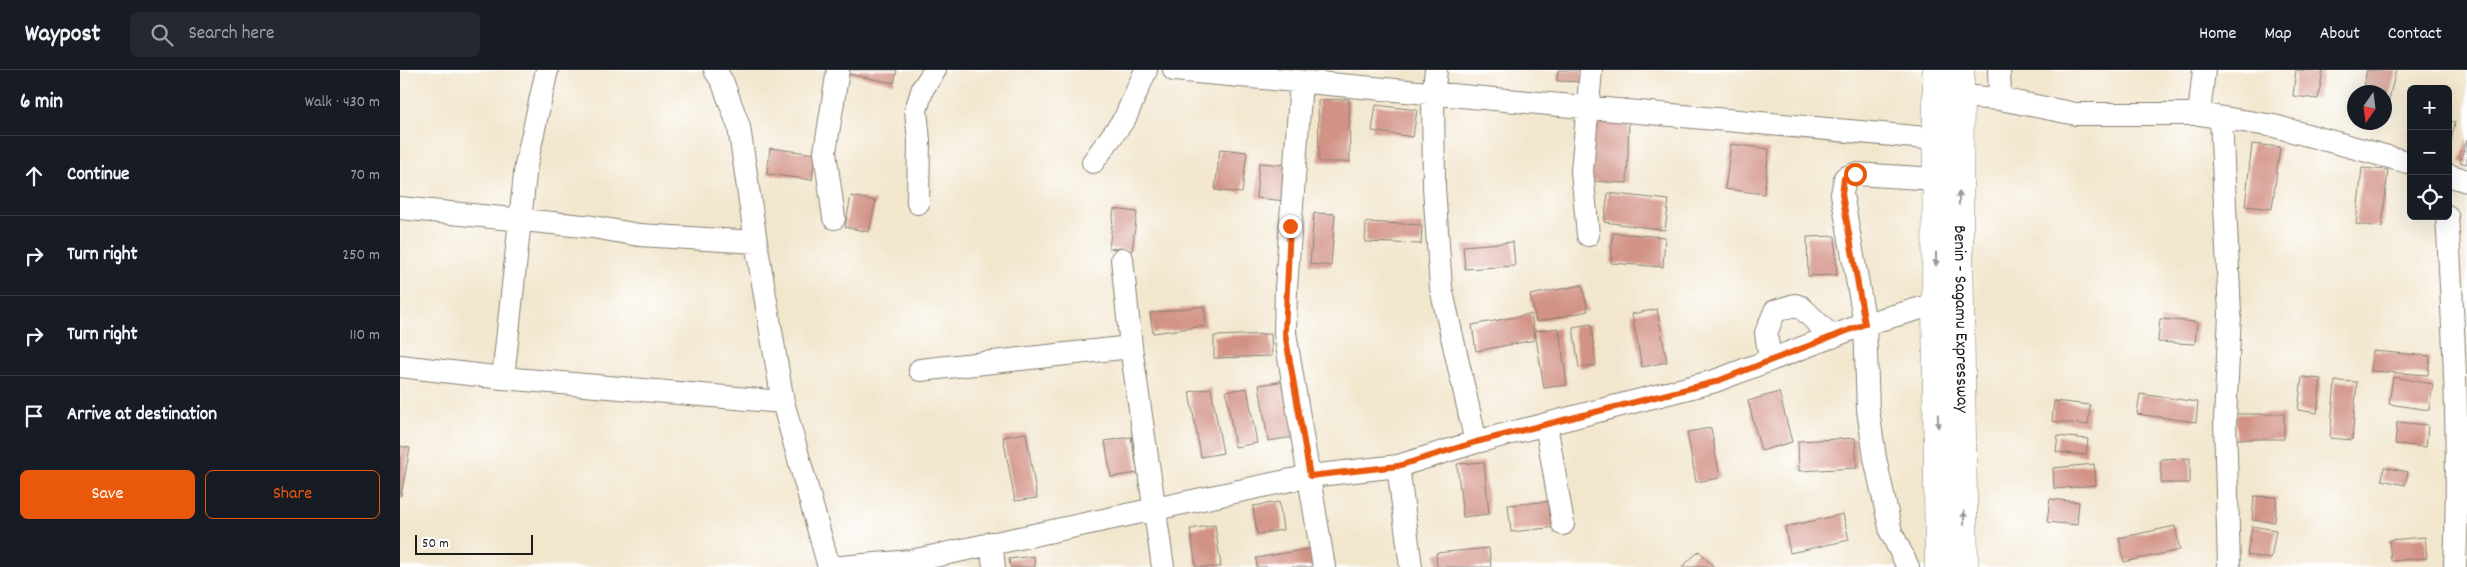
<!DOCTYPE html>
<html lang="en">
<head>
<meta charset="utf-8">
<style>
  :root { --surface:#171b24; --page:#242831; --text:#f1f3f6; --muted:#9ea1a6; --line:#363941; --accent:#ea580c }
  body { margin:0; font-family:Dekko,sans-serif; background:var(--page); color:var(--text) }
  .controls { position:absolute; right:15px; top:15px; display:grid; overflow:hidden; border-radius:8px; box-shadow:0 5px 20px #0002 }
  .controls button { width:45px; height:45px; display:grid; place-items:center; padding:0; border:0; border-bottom:1px solid var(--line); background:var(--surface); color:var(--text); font:25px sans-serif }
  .compass { position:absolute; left:1947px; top:15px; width:45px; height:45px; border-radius:50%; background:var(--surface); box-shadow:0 5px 20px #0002; rotate:194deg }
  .scale { position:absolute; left:15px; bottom:12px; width:118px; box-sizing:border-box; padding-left:5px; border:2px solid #1c1c1c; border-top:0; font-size:14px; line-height:18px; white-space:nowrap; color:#1c1c1c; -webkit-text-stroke:4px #fff; paint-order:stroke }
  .stop { position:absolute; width:15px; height:15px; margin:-11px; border:4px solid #ea580c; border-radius:50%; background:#fff }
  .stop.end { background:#ea580c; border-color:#fff; box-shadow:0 1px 5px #0008 }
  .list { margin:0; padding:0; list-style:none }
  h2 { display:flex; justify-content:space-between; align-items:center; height:65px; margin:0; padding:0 20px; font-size:21px }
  h2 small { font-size:16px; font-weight:400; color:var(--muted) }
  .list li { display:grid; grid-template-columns:32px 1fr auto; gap:15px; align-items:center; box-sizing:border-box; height:80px; padding:0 20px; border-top:1px solid var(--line) }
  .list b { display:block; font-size:19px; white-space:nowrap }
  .list em { font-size:16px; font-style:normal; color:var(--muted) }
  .actions { display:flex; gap:10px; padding:15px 20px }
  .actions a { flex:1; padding:11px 0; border:1px solid var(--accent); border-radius:8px; text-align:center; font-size:18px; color:var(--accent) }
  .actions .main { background:var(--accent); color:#fff }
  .icon { flex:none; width:28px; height:28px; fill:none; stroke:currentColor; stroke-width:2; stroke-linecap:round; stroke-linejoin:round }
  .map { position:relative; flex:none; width:2067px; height:497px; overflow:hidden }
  header { display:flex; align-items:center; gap:30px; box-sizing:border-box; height:70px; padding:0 25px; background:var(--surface); border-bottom:1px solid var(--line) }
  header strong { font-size:24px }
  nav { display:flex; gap:28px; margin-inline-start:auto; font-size:18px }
  .search { width:350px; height:45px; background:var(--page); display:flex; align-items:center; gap:12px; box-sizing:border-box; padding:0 18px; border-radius:8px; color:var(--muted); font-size:19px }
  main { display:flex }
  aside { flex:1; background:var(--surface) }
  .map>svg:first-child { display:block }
  .building { fill:#d29285 }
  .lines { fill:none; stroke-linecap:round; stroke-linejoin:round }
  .minor-casing { stroke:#878174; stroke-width:24 }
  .highway-casing { stroke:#878174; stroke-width:29 }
  .minor { stroke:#fff; stroke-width:22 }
  .highway { stroke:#fff; stroke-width:28 }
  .oneway { fill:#999 }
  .route { stroke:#ea580c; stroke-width:6 }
  .labels { text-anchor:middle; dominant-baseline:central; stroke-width:5; stroke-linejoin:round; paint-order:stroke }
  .street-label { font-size:18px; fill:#1c1c1c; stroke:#fff }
</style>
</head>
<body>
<header>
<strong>Waypost</strong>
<div class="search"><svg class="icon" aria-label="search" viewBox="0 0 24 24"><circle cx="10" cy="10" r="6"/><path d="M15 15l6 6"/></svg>Search here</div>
<nav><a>Home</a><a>Map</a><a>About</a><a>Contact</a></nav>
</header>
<main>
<aside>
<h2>6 min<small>Walk · 430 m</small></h2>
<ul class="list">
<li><svg class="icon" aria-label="ahead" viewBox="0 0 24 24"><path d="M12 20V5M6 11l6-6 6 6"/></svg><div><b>Continue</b></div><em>70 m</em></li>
<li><svg class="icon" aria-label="right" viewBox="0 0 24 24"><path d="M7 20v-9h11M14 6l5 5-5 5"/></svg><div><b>Turn right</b></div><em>250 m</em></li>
<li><svg class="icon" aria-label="right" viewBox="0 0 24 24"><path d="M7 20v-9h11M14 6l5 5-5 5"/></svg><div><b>Turn right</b></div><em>110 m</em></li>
<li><svg class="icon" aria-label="arrive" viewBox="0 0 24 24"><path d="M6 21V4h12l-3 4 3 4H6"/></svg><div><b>Arrive at destination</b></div></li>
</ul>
<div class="actions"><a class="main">Save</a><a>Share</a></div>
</aside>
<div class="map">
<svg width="2067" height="497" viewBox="0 0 2067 497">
  <rect width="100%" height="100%" fill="#fff"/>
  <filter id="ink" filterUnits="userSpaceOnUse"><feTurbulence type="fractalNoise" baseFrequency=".02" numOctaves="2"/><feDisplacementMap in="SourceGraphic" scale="10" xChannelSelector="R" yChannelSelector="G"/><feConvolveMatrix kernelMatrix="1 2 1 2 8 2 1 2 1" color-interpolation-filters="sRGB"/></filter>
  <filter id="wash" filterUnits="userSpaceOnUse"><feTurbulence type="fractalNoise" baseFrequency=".0096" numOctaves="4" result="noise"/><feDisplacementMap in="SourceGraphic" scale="20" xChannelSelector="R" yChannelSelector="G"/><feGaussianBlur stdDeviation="1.12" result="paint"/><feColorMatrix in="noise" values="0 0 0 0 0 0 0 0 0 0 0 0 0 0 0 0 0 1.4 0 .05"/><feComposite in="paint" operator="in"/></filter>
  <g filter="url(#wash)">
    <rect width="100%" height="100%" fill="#f2e6cd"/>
    <g id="blocks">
      <path class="building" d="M 449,0 L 497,0 L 494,13 L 448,4 Z
        M 1158,0 L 1182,0 L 1182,12 L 1157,11 Z
        M 1896,0 L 1923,0 L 1918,29 L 1893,26 Z
        M 1967,0 L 1996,0 L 1985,46 L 1984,22 L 1962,22 Z
        M 949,29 L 950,92 L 919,92 L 918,30 Z
        M 976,35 L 1017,40 L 1013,67 L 972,61 Z
        M 1193,48 L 1229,49 L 1227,113 L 1191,111 Z
        M 2048,51 L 2055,52 L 2049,82 L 2048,82 Z
        M 2067,69 L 2067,94 L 2060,92 Z
        M 1331,74 L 1369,79 L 1364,124 L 1325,119 Z
        M 1852,74 L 1880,77 L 1872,139 L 1845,136 Z
        M 370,78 L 415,84 L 412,110 L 367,104 Z
        M 820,79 L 847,82 L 842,123 L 815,120 Z
        M 859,93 L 889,95 L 886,131 L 856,128 Z
        M 1962,98 L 1988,100 L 1982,157 L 1956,154 Z
        M 1208,123 L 1269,130 L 1265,160 L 1204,152 Z
        M 451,126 L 476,131 L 469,162 L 445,157 Z
        M 714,139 L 737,142 L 732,181 L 709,178 Z
        M 914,143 L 935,144 L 931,196 L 910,194 Z
        M 966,152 L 1022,155 L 1021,174 L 965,172 Z
        M 1213,163 L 1265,167 L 1263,197 L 1211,193 Z
        M 1435,166 L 1437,205 L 1408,206 L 1407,167 Z
        M 1113,172 L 1115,196 L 1065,199 L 1063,176 Z
        M 1182,215 L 1188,241 L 1136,252 L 1130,225 Z
        M 804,236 L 806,256 L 753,263 L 750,243 Z
        M 1257,239 L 1267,292 L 1242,297 L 1232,244 Z
        M 1131,244 L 1135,270 L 1076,281 L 1072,255 Z
        M 1760,249 L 1797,252 L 1795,274 L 1758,272 Z
        M 1191,254 L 1196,295 L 1179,298 L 1173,257 Z
        M 1159,258 L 1167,315 L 1144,318 L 1135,261 Z
        M 871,264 L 872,286 L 814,288 L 814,266 Z
        M 1973,281 L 2030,286 L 2028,305 L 1971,301 Z
        M 1902,307 L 1921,309 L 1917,343 L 1898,340 Z
        M 1993,307 L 2033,314 L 2029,340 L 1989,334 Z
        M 885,311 L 894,367 L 868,371 L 859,315 Z
        M 1935,311 L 1957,312 L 1952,370 L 1930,368 Z
        M 811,318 L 823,383 L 801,387 L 789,322 Z
        M 847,318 L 857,373 L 835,377 L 826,321 Z
        M 1379,322 L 1392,372 L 1361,381 L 1348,331 Z
        M 1740,324 L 1798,332 L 1796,352 L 1737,344 Z
        M 1654,331 L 1690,335 L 1688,355 L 1652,351 Z
        M 1836,344 L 1884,344 L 1884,369 L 1836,369 Z
        M 1997,352 L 2028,355 L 2026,377 L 1995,374 Z
        M 1311,358 L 1320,408 L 1296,412 L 1287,362 Z
        M 626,363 L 637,428 L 615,431 L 603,367 Z
        M 1658,366 L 1688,369 L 1686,385 L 1656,382 Z
        M 731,367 L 738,403 L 711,407 L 705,371 Z
        M 1455,368 L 1457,398 L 1399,401 L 1398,371 Z
        M 0,376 L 10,378 L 1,426 L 0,426 Z
        M 1790,388 L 1790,413 L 1761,413 L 1761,389 Z
        M 1084,392 L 1089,444 L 1063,447 L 1057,394 Z
        M 1694,394 L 1696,415 L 1654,419 L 1653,398 Z
        M 1984,397 L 2008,402 L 2005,415 L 1982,410 Z
        M 1854,426 L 1877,427 L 1875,452 L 1852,450 Z
        M 1650,429 L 1679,432 L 1677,455 L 1647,452 Z
        M 1154,431 L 1157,457 L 1111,462 L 1108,435 Z
        M 879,432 L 883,460 L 857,464 L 853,436 Z
        M 1443,444 L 1449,470 L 1390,483 L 1385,457 Z
        M 815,455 L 821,497 L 796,497 L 790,459 Z
        M 1775,456 L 1780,480 L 1724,492 L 1719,468 Z
        M 1852,456 L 1876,460 L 1871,489 L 1847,485 Z
        M 2025,467 L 2027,488 L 1991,491 L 1989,470 Z
        M 1089,478 L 1091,497 L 1037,497 L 1036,483 Z
        M 909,479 L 913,497 L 857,497 L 856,488 Z
        M 1299,481 L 1314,497 L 1282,497 Z
        M 634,486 L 635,497 L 610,497 L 609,489 Z"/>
    </g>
  </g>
  <g filter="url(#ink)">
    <use href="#blocks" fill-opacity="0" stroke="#878174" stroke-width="1"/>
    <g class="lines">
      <defs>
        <path id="minor" d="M 315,0 L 323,13 L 339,57 L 356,172 L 383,332 L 429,497
          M 774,0 L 1537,69
          M 1036,0 L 1033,25 L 1034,117 L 1041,218 L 1076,372
          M 1599,0 L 1600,29
          M 901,12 L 886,218 L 885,263 L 924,497
          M 1560,26 L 1600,29 L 1676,44 L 1799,44 L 1874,56 L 2011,93
          M 1799,44 L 1804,0
          M 1821,48 L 1830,244 L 1825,350 L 1829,497
          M 693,92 L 725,48 L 746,0
          M 2048,105 L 2067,111
          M 518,133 L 519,71 L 516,40 L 523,18 L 535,0
          M 0,138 L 193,157 L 239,165 L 356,172
          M 2047,146 C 2054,263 2060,380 2055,497
          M 434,148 L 425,82 L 438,0
          M 1188,165 L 1182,101 L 1191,0
          M 722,189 L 731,277 L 763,497
          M 1370,290 L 1366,263 L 1375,241 L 1395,235 L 1401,237 L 1432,267
          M 0,296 L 103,308 L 383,332
          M 520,300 L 731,277
          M 103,308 L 126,95 L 147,0
          M 1146,354 L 1163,454
          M 998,396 L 1011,497
          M 591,473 L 594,497
          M 441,497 L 511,491 L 910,406 L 998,396 L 1076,372 L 1315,311 L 1465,254 L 1536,234
          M 1508,497 L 1491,462 L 1475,388 L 1468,340 L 1465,254 L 1442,124 L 1445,108 L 1455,104 L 1537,109"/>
        <g id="highway">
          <path d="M 1537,0 L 1536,234 L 1539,497"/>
          <path id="s1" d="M 1560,0 L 1559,173 L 1564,497"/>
        </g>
      </defs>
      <use href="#minor" class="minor-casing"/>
      <use href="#highway" class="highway-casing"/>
      <use href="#minor" class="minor"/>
      <use href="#highway" class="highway"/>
    </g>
    <defs><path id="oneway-solid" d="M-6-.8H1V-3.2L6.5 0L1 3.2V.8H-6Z" transform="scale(1.25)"/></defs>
    <g class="oneway">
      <use href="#oneway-solid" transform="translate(1559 128) rotate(-90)"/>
      <use href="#oneway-solid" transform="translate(1536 189) rotate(90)"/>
      <use href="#oneway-solid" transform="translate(1538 351) rotate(89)"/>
      <use href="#oneway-solid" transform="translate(1564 448) rotate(-91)"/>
    </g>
  </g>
  <g class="lines" filter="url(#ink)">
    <path class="route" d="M 890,156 L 885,263 L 910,406 L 998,396 L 1076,372 L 1315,312 L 1465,254 L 1442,124 L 1444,108 L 1455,104"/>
  </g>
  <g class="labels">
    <g class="street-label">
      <text stroke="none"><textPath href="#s1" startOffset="249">Benin - Sagamu Expressway</textPath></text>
    </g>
  </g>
</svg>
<div class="controls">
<button>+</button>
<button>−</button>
<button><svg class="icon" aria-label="locate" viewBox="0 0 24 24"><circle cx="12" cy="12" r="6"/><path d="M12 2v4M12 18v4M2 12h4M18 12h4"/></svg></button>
</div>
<svg class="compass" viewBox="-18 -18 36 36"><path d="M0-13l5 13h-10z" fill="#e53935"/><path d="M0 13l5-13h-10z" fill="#9ea1a6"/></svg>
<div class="scale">50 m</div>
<div class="stop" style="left:1455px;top:104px"></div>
<div class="stop end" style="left:890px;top:156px"></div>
</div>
</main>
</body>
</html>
